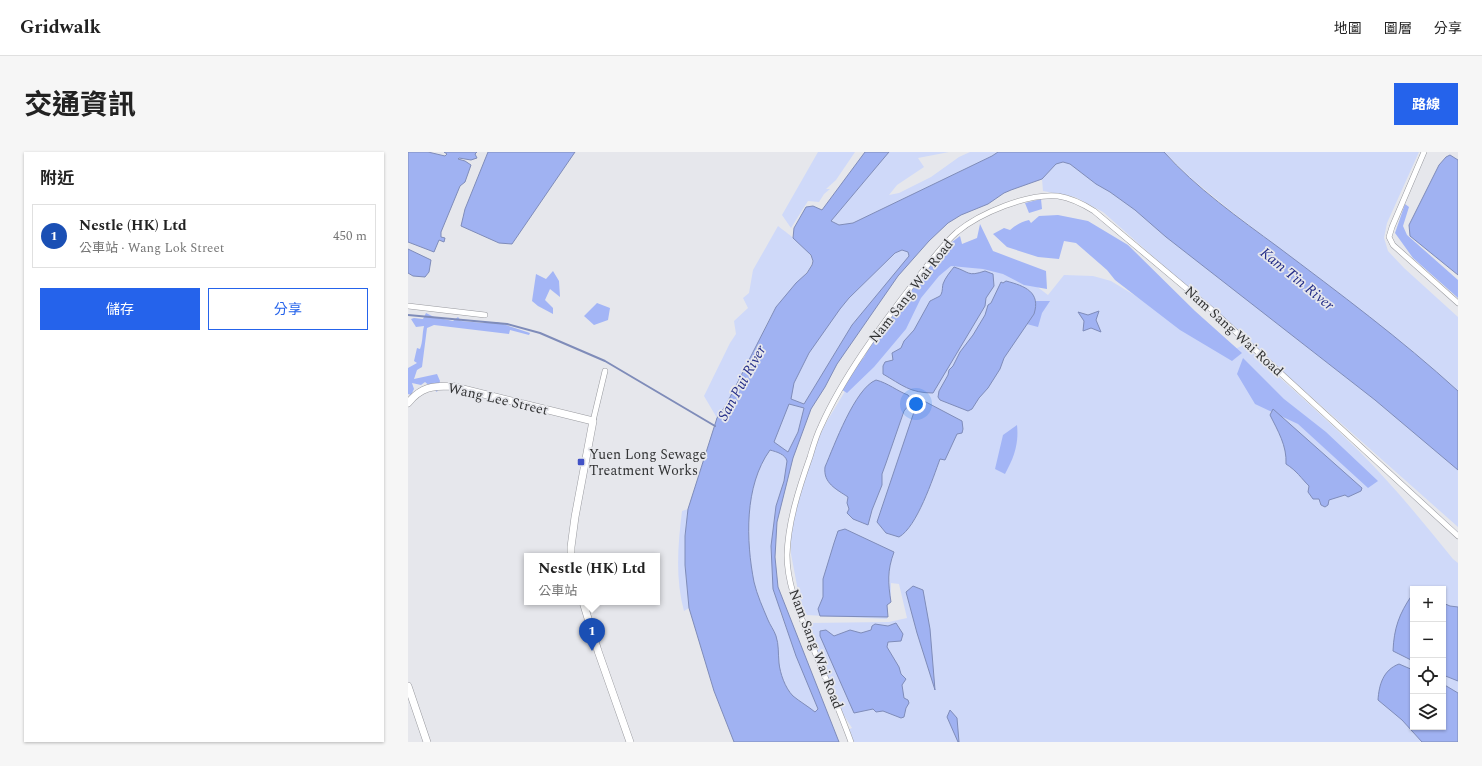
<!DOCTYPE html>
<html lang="zh-TW">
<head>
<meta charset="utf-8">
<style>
  :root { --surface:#fff; --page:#f6f6f6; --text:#222; --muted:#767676; --line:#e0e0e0; --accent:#2563eb }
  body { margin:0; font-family:Spectral,"Noto Sans TC",serif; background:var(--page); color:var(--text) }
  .controls { position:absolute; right:12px; bottom:12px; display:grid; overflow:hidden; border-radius:0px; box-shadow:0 1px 3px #0004 }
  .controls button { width:36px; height:36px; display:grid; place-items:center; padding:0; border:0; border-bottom:1px solid var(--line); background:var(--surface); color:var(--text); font:20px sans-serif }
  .you { position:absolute; left:508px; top:252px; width:14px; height:14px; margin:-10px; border:3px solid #fff; border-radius:50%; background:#1a73e8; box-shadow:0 0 0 6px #1a73e833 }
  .badge { display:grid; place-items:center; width:26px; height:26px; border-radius:50%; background:var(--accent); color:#fff; font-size:13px; font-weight:700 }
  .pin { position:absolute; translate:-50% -33px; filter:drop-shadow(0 1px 2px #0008) }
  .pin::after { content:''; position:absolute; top:21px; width:14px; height:12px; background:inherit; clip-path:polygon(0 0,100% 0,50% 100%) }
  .popup { position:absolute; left:116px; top:401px; width:136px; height:52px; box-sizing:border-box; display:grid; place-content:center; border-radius:0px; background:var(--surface); filter:drop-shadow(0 1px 3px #0005); font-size:13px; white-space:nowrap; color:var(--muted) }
  .popup b { font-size:15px; color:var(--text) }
  .popup::after { content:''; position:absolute; left:50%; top:100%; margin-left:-8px; border:8px solid transparent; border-top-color:var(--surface) }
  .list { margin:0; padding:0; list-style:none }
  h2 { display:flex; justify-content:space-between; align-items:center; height:52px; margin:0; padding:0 16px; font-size:17px }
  h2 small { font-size:13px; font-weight:400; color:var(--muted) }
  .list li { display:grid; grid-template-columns:26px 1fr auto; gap:12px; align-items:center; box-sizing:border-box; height:64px; margin:0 8px 8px; padding:0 8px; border:1px solid var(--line); border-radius:0px }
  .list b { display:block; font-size:15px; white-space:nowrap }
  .list p { margin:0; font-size:13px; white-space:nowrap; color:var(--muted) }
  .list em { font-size:13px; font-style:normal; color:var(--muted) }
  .actions { display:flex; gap:8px; padding:12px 16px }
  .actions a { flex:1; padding:9px 0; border:1px solid var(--accent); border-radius:0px; text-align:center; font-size:14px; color:var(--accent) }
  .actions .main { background:var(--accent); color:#fff }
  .icon { flex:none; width:22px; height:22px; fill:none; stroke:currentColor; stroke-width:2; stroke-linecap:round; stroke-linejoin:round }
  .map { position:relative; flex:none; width:1050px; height:590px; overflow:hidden; border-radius:0px }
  header { display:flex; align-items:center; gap:24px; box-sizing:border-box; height:56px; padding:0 20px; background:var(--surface); border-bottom:1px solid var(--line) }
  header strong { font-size:19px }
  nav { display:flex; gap:22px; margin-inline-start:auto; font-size:14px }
  .intro { display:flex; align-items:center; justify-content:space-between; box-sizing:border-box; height:96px; padding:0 24px }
  h1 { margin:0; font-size:28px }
  .button { padding:10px 18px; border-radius:0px; background:var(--accent); color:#fff; font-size:14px; font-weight:700 }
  main { display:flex; gap:24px; padding:0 24px }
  aside { flex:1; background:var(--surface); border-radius:0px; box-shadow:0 1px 3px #0004 }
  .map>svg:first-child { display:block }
  .green { fill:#cfd9f9; fill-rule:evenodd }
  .forest { fill:#a3b5f6 }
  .water { fill:#a0b2f2; stroke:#7f8cb9; fill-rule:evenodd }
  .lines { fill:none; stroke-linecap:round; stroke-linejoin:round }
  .stream { stroke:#7f8cb9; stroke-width:2 }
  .street-casing { stroke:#999a9f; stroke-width:6 }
  .secondary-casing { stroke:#999a9f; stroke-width:8 }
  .street { stroke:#fff; stroke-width:5 }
  .secondary { stroke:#fff; stroke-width:7 }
  .poi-dot { fill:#4252c6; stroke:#e6e7ec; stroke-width:1.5 }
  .labels { text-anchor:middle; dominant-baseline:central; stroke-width:3.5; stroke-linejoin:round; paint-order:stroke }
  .street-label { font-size:14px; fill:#323334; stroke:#e6e7ec }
  .poi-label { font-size:14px; fill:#323334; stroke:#e6e7ec; text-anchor:start }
  .water-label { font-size:15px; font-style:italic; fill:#252e88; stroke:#e6e7ec }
</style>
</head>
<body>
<header>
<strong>Gridwalk</strong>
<nav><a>地圖</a><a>圖層</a><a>分享</a></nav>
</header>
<div class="intro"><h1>交通資訊</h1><a class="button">路線</a></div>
<main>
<aside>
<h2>附近<small></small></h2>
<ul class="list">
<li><span class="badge" style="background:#1a4fb4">1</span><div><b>Nestle (HK) Ltd</b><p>公車站 · Wang Lok Street</p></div><em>450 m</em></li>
</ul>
<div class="actions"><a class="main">儲存</a><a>分享</a></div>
</aside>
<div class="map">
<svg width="1050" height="590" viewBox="0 0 1050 590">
  <rect width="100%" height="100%" fill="#e6e7ec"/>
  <path class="green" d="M 410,0 L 447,0 L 428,28 L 418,37 L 422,37 L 416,42 L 411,50 L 400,49 L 383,76 L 374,63 Z
    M 481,0 L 541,0 L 510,6 L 516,15 L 489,33 L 481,43 L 491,41 L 523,25 L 551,5 L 562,0 L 590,0 L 584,4 L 445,71 L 431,73 L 423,69 Z
    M 756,0 L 1011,0 L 979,71 L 976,86 L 980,99 L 996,116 L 1050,165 L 1050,239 L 970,172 L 823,59 L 784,27 Z
    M 655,10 L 662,12 L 688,32 L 702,40 L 727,58 L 758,85 L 967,248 L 1050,318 L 1050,375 L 695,60 L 667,45 L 635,39 L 634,27 L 648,12 Z
    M 370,74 C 379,81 403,98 404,108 C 406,116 380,141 374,148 C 363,161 357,176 350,190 C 339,211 329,232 318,253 L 309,266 L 296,244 L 322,191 L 328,182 L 326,169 L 340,156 L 335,146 L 341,141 L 345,118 Z
    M 494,98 L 500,100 L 501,104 L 444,173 L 396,252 L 383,247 L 381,252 L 396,255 L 390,280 L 380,300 L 374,296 L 362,298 C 369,300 377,302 379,309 L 376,329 L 368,354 L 363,394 L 372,460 L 407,550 L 410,558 L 408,559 L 431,590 L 381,590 L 323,480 L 338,288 L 407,176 L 487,101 Z
    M 530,109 L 615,124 L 640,143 L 656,123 L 685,124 L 703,129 L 820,200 L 836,193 C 874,228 913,262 950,298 C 984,332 1015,370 1045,407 L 1050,411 L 1050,590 L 443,590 L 439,578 L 444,576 L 435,562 L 399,479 L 399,471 L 481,470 L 499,466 L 491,432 L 483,431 L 483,450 L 479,454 L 479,467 L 398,463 L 391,444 L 383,402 L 383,371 L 404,298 L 419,269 L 453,213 ZM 1005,437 L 1035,437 L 1035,575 L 1005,575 Z
    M 280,357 L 277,384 L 277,413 L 281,456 L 276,459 C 267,426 270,392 274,359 Z"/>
  <path class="forest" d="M 633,47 L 634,57 L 621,61 L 617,51 Z
    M 997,52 L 1001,55 L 995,74 L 999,83 L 1050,128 L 1050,146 L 1005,106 L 987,81 Z
    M 650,63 L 680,69 L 720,93 L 787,159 L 834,201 L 824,209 L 772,178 L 707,128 L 699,118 L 668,91 L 656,89 L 651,107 L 630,105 L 599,95 L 585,82 L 596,76 L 602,78 C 608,73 613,70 621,68 L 623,71 L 631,64 Z
    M 572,72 L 585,99 L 638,119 L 639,137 L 616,133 L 595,122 L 575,117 L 543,114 L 531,124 L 513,146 L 498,177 L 466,215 L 439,241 L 431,236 L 456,205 L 477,166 L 536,96 L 552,84 L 554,92 L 569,86 Z
    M 145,119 L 151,129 L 152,145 L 142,137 L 137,148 L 145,156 L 145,162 L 130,154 L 124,149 L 128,122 L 138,127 Z
    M 623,149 L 642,149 L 634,161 L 630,175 L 615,171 Z
    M 189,151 L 202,156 L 200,168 L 186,173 L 176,164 Z
    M 18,161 L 26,165 L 45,169 L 50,165 L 53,169 L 76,171 L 89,170 L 122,181 L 121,183 L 102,178 L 101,182 L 26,173 L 19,176 L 14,215 L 9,218 L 6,227 L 29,222 L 32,229 L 29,240 L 17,230 L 13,233 L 4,231 L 6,237 L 3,243 L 0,242 L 0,216 L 9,211 L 6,209 L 9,196 L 12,197 C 15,190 14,182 16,174 L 8,175 L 3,167 L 6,166 L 15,167 Z
    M 835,206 L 876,247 L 918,280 L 970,329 L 960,336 L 890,272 L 847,252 L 829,222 Z
    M 609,273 C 611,292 606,306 597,322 L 587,317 L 595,283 Z"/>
  <path class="water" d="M 0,0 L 20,0 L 37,4 L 39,2 L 36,0 L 69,0 L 67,2 L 69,6 L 63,8 L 51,6 L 50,7 L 57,9 L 63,13 L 57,30 L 52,34 L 33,80 L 33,85 L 37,86 L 36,90 L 31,88 L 26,100 L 0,90 Z
    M 80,0 L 167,0 L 104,92 L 91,91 L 53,74 L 57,57 Z
    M 457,0 L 481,0 L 423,69 L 431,73 L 445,71 L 584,4 L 590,0 L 756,0 C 787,35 832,67 870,95 C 931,141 993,187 1050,239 L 1050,318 L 967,248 L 758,85 L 727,58 L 702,40 L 688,32 L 662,12 L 655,10 L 648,12 L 634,27 L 603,38 L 596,41 L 580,52 L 553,63 L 540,71 L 521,89 L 490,124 L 429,212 L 417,235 L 403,257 L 385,306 L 369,370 L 367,405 L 370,435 L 431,590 L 326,590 L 306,539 L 281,456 L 277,413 L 277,384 L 280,357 L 309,266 L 318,253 L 368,155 L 388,131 L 399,121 L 404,113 L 405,109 L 403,103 L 385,86 L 386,76 L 398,55 L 405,54 L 414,58 ZM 494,98 L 500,100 L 501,104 L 444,173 L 396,252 L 383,247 L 386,231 L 401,201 L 432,157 L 441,146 L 487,101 ZM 381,252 L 396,256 L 390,280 L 380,300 L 366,290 ZM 362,298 C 369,300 377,302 379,309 L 376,329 L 368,354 L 363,394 L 365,437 L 388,504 L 410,557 L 407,560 C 401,555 391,549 385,544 C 377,536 372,521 371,511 C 370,501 371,493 368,484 C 366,478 362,473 360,468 C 355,456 349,443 346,430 C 338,389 336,334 362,298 Z
    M 1042,3 L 1050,8 L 1050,123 L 1002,84 L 1001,73 L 1031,13 L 1038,5 Z
    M 0,97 L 23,108 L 21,120 L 17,125 L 5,124 L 0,121 Z
    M 546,115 C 562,120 559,125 577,119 L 585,122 L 586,134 L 578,146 L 577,154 L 525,241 C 502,241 494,233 475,222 L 475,214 L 477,210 L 485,208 L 484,201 L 493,196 L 496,189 L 506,178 L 522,149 L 532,144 C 535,140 534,136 535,132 C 537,126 542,120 546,115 Z
    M 598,129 C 617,134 633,140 626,162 L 596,206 L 592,217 L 580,236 L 571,246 L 564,257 L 560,259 L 532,248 L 530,245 L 531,239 L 540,223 L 541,218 L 545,214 L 552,200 L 565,183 L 577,163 L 580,153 L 583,151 L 593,130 L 595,131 Z
    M 691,159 L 688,168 L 693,180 L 683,176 L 675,179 L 676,169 L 670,160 L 680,163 Z
    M 468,228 C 480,231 489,239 500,243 L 503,247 L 500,254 L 496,259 L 478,311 L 474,322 L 474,333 L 464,358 L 460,373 L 445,367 L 439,361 L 441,357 L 439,351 L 440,345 C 428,337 415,331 417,315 C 426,294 447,236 468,228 Z
    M 511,248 L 516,249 L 554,269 L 555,277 L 554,281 L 549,282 L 537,308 L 532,307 C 525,326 509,375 491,385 L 478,381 L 469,370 L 508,254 Z
    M 865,257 L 954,336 L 953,339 L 940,345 L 937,343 L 921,348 L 920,353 L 917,355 L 913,353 L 911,347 L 905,347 L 900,340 L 901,334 C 893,326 889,319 878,312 C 879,294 870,279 862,263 Z
    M 437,377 L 486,400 C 479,419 480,431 483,450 L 479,453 L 480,465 L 412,464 L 410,457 L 415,445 L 415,427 L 426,391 L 430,379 Z
    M 505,434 L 515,438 L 522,477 L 527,538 L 509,481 L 498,440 Z
    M 1004,443 L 1005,443 L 1005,509 L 985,499 C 986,476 991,462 1004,443 Z
    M 1035,451 L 1042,454 L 1050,455 L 1050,529 L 1035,523 Z
    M 488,471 L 495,482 L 493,489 L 480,490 L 479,495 L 491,515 L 493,522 L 498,527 L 494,533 L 496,546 L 500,548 L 501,551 L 498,556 L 496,565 L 493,566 L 475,559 L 468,560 L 465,557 L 446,561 L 412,484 L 412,479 L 418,478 L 426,484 L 442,478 L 453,481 L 463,478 L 464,474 L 467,472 L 480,474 Z
    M 991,512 L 1005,518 L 1005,575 L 1035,575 L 1035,532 L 1050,541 L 1050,590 L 1014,590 L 994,568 L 970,548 C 971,533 975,518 991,512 Z
    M 542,558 L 549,566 L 551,590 L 550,590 L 539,565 Z"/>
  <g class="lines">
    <path class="stream" d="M 0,163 L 99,172 L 132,181 L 197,209 L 307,274"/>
    <defs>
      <path id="street" d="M 1016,0 L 984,75 L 981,85 L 985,93 L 1050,151
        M 0,154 L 77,163
        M 185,269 L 197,219
        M 443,590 C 431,557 417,525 404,493 C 393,464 379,434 379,403 C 380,370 391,336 402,305 C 405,295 408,284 413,274 C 435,225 472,175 505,132 C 519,114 532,95 549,80 C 572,61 620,41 650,44 C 663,46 675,52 686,59 L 804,158 L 1050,384"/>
      <path id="secondary" d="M 0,251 C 13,235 24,234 43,234 L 185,269 L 167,365 L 163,395 L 163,404
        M 175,450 L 190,499 L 222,590
        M 0,534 L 19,590"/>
    </defs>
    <use href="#street" class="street-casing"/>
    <use href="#secondary" class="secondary-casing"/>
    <use href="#street" class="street"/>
    <use href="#secondary" class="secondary"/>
  </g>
  <rect class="poi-dot" x="169" y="306" width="8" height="8" rx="2"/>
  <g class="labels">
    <g class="street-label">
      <text transform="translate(503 139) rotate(-52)">Nam Sang Wai Road</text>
      <text transform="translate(826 179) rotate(42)">Nam Sang Wai Road</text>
      <text transform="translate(90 247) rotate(13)">Wang Lee Street</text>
      <text transform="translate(408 497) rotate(69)">Nam Sang Wai Road</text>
    </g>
    <g class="poi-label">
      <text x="181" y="302">Yuen Long Sewage<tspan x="181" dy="16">Treatment Works</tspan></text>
    </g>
    <g class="water-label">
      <text transform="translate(889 127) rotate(39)">Kam Tin River</text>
      <text transform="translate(334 231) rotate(-61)">San Pui River</text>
    </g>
  </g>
</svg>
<div class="controls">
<button>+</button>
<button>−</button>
<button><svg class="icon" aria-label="locate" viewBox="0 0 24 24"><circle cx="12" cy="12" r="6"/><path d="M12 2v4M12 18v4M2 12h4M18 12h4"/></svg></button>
<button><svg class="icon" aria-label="layers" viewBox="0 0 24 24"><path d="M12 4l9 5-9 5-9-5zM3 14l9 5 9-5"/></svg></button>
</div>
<div class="you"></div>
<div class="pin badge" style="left:184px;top:499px;background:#1a4fb4">1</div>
<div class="popup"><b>Nestle (HK) Ltd</b>公車站</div>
</div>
</main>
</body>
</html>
